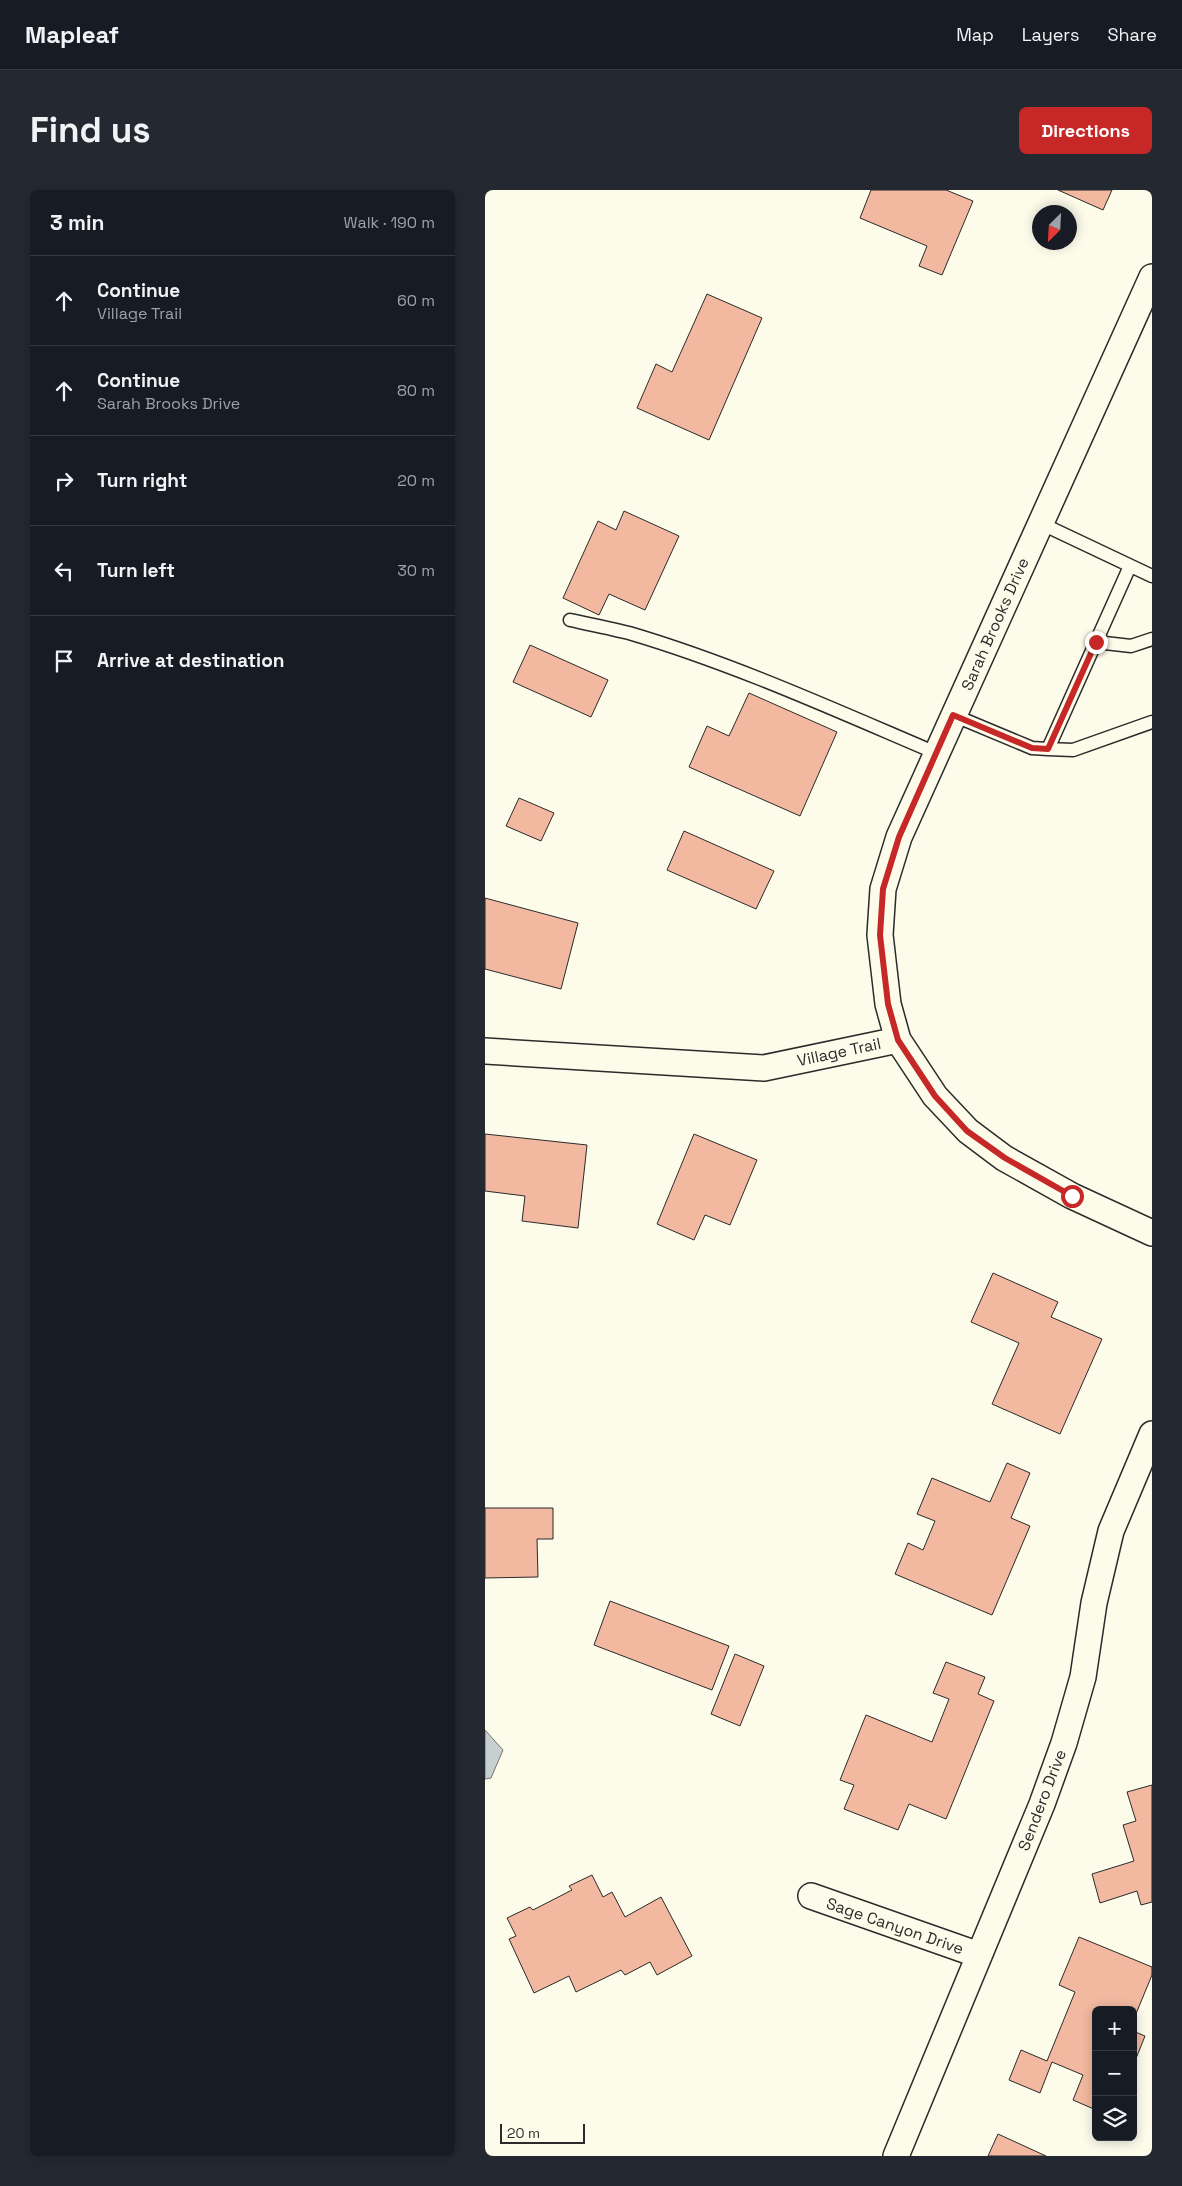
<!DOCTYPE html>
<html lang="en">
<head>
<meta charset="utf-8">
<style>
  :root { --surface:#171b24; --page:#242831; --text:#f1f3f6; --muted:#9ea1a6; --line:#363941; --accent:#c62828 }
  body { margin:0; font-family:"Space Grotesk",sans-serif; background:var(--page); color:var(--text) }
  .controls { position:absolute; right:15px; bottom:15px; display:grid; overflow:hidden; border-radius:8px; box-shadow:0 2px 12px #0003 }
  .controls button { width:45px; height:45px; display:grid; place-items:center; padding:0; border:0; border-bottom:1px solid var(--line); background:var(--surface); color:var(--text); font:25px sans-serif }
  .compass { position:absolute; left:547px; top:15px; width:45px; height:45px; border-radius:50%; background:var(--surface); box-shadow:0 2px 12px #0003; rotate:204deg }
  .scale { position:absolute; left:15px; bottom:12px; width:85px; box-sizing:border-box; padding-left:5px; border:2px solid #2b2b2b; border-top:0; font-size:14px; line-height:18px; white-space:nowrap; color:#2b2b2b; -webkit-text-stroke:4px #fdfbea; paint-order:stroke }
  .stop { position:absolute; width:15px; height:15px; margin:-11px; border:4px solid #c62828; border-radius:50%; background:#fff }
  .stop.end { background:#c62828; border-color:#fff; box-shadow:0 1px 5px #0008 }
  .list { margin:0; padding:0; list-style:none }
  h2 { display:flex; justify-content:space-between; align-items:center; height:65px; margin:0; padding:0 20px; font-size:21px }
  h2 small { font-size:16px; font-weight:400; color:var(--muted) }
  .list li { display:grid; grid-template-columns:32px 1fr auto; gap:15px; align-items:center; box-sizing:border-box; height:90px; padding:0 20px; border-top:1px solid var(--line) }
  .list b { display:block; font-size:19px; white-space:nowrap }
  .list p { margin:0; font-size:16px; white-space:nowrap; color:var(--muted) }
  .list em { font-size:16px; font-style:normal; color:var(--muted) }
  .icon { flex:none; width:28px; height:28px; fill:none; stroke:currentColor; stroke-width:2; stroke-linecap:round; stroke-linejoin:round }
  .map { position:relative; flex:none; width:667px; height:1966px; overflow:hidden; border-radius:8px }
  header { display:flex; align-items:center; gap:30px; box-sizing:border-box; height:70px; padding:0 25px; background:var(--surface); border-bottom:1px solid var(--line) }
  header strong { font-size:24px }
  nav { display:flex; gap:28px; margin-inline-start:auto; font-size:18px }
  .intro { display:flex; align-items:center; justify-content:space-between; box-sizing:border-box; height:120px; padding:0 30px }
  h1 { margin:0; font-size:35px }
  .button { padding:12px 22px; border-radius:8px; background:var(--accent); color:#fff; font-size:18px; font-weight:700 }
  main { display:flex; gap:30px; padding:0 30px }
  aside { flex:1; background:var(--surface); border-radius:8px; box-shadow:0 2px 12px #0003 }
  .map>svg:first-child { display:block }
  .water { fill:#c7d0d0; stroke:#74746e }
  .building { fill:#f2b8a0; stroke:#2b2b2b }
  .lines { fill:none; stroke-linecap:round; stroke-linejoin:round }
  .lane-casing { stroke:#2b2b2b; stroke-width:15 }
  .street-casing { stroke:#2b2b2b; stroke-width:28 }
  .lane { stroke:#fdfbea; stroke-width:12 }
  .street { stroke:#fdfbea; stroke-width:25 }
  .route { stroke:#c62828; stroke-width:6 }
  .labels { text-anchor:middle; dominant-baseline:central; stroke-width:4; stroke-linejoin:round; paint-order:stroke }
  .street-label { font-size:16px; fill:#2b2b2b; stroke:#fdfbea }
</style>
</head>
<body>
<header>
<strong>Mapleaf</strong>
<nav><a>Map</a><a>Layers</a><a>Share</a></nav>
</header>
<div class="intro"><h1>Find us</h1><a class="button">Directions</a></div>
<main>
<aside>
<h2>3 min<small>Walk · 190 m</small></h2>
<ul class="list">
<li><svg class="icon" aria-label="ahead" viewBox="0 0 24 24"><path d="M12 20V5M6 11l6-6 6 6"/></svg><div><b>Continue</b><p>Village Trail</p></div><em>60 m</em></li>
<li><svg class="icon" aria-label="ahead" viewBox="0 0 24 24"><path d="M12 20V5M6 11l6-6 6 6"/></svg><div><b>Continue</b><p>Sarah Brooks Drive</p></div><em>80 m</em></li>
<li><svg class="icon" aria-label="right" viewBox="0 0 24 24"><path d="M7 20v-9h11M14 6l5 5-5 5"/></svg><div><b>Turn right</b></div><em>20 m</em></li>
<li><svg class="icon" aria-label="left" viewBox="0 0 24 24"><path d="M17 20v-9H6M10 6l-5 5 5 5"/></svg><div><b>Turn left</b></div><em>30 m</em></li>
<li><svg class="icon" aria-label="arrive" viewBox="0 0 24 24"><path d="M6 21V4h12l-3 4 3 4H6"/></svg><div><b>Arrive at destination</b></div></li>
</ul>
</aside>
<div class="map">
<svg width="667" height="1966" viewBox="0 0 667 1966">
  <rect width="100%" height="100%" fill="#fdfbea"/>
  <path class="water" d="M 0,1540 L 18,1560 L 6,1588 L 0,1589 Z"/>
  <path class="building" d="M 386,0 L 461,0 L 488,11 L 457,85 L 434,76 L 442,56 L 375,28 Z
    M 573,0 L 627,0 L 618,20 Z
    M 222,104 L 277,128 L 224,250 L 152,218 L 171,174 L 187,182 Z
    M 139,321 L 194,346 L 160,420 L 124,404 L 114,425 L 78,408 L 113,331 L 131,340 Z
    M 45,455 L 123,490 L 106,527 L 28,492 Z
    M 264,503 L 352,542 L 315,626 L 204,577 L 222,536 L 244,546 Z
    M 34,608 L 69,623 L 56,651 L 21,636 Z
    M 199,641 L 289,681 L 271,719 L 182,680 Z
    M 0,708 L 93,733 L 76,799 L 0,779 Z
    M 0,944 L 102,955 L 93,1038 L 37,1031 L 40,1006 L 0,1001 Z
    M 209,944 L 272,970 L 245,1035 L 220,1025 L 209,1050 L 172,1034 Z
    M 508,1083 L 573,1112 L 566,1127 L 617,1149 L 575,1244 L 507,1214 L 534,1153 L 486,1132 Z
    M 522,1273 L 545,1283 L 526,1328 L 545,1336 L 507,1425 L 410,1384 L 423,1353 L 438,1360 L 450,1331 L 432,1324 L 447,1288 L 505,1312 Z
    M 0,1318 L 68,1318 L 68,1349 L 52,1349 L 53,1387 L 0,1388 Z
    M 125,1411 L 244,1456 L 227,1500 L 109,1455 Z
    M 250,1464 L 279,1476 L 255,1536 L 226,1524 Z
    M 461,1472 L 500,1487 L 493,1504 L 509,1511 L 461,1629 L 424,1614 L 413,1640 L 359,1619 L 369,1595 L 355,1590 L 381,1525 L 447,1552 L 464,1509 L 448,1503 Z
    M 667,1595 L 667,1712 L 656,1715 L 652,1701 L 615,1713 L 607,1684 L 649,1671 L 638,1635 L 651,1631 L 642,1602 Z
    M 107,1685 L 118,1707 L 127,1702 L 140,1727 L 176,1707 L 207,1766 L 172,1785 L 165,1772 L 140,1785 L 136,1780 L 91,1802 L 84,1786 L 49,1803 L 24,1749 L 31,1746 L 22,1728 L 45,1717 L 48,1720 L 87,1700 L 84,1696 Z
    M 594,1747 L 667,1777 L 667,1785 L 648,1831 L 648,1820 L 611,1820 L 611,1920 L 588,1910 L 598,1885 L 567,1872 L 555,1903 L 524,1890 L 536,1860 L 562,1871 L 590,1802 L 574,1795 Z
    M 648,1841 L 660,1846 L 648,1876 Z
    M 513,1944 L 561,1966 L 503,1966 Z"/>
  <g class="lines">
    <defs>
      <path id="lane" d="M 555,333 L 667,386
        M 85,430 C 104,434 124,438 144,443 C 249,474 350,520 451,563
        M 611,452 L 646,456 L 667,449
        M 468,525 L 547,558 L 563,559 L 588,560 L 667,532
        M 563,559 L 645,376"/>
      <path id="street" d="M 667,87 L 414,647 L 398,699 L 395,745 L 403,814 L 413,850 L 450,906 L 483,941 L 519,968 L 587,1006 L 667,1043
        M 0,861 L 279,878 L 413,850
        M 326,1706 L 494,1765
        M 411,1966 L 557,1614 L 579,1553 L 598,1487 L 609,1413 L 626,1341 L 667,1244"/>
    </defs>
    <use href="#lane" class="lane-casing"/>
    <use href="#street" class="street-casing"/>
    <use href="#lane" class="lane"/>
    <use href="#street" class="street"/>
  </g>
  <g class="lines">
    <path class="route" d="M 587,1006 L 520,968 L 482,941 L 450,906 L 413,850 L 403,814 L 395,745 L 398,699 L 414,647 L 468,525 L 547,558 L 563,559 L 611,452"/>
  </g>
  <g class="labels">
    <g class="street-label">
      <text transform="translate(510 434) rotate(-66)">Sarah Brooks Drive</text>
      <text transform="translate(354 862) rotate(-12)">Village Trail</text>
      <text transform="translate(557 1610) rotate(-69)">Sendero Drive</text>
      <text transform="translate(410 1736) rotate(19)">Sage Canyon Drive</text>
    </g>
  </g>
</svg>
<div class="controls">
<button>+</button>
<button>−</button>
<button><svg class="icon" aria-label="layers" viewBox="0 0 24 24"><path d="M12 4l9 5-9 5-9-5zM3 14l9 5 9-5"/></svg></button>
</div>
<svg class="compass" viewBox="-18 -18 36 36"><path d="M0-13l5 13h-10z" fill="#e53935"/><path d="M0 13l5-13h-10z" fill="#9ea1a6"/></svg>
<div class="scale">20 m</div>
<div class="stop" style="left:587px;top:1006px"></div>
<div class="stop end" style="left:611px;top:452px"></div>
</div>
</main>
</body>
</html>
